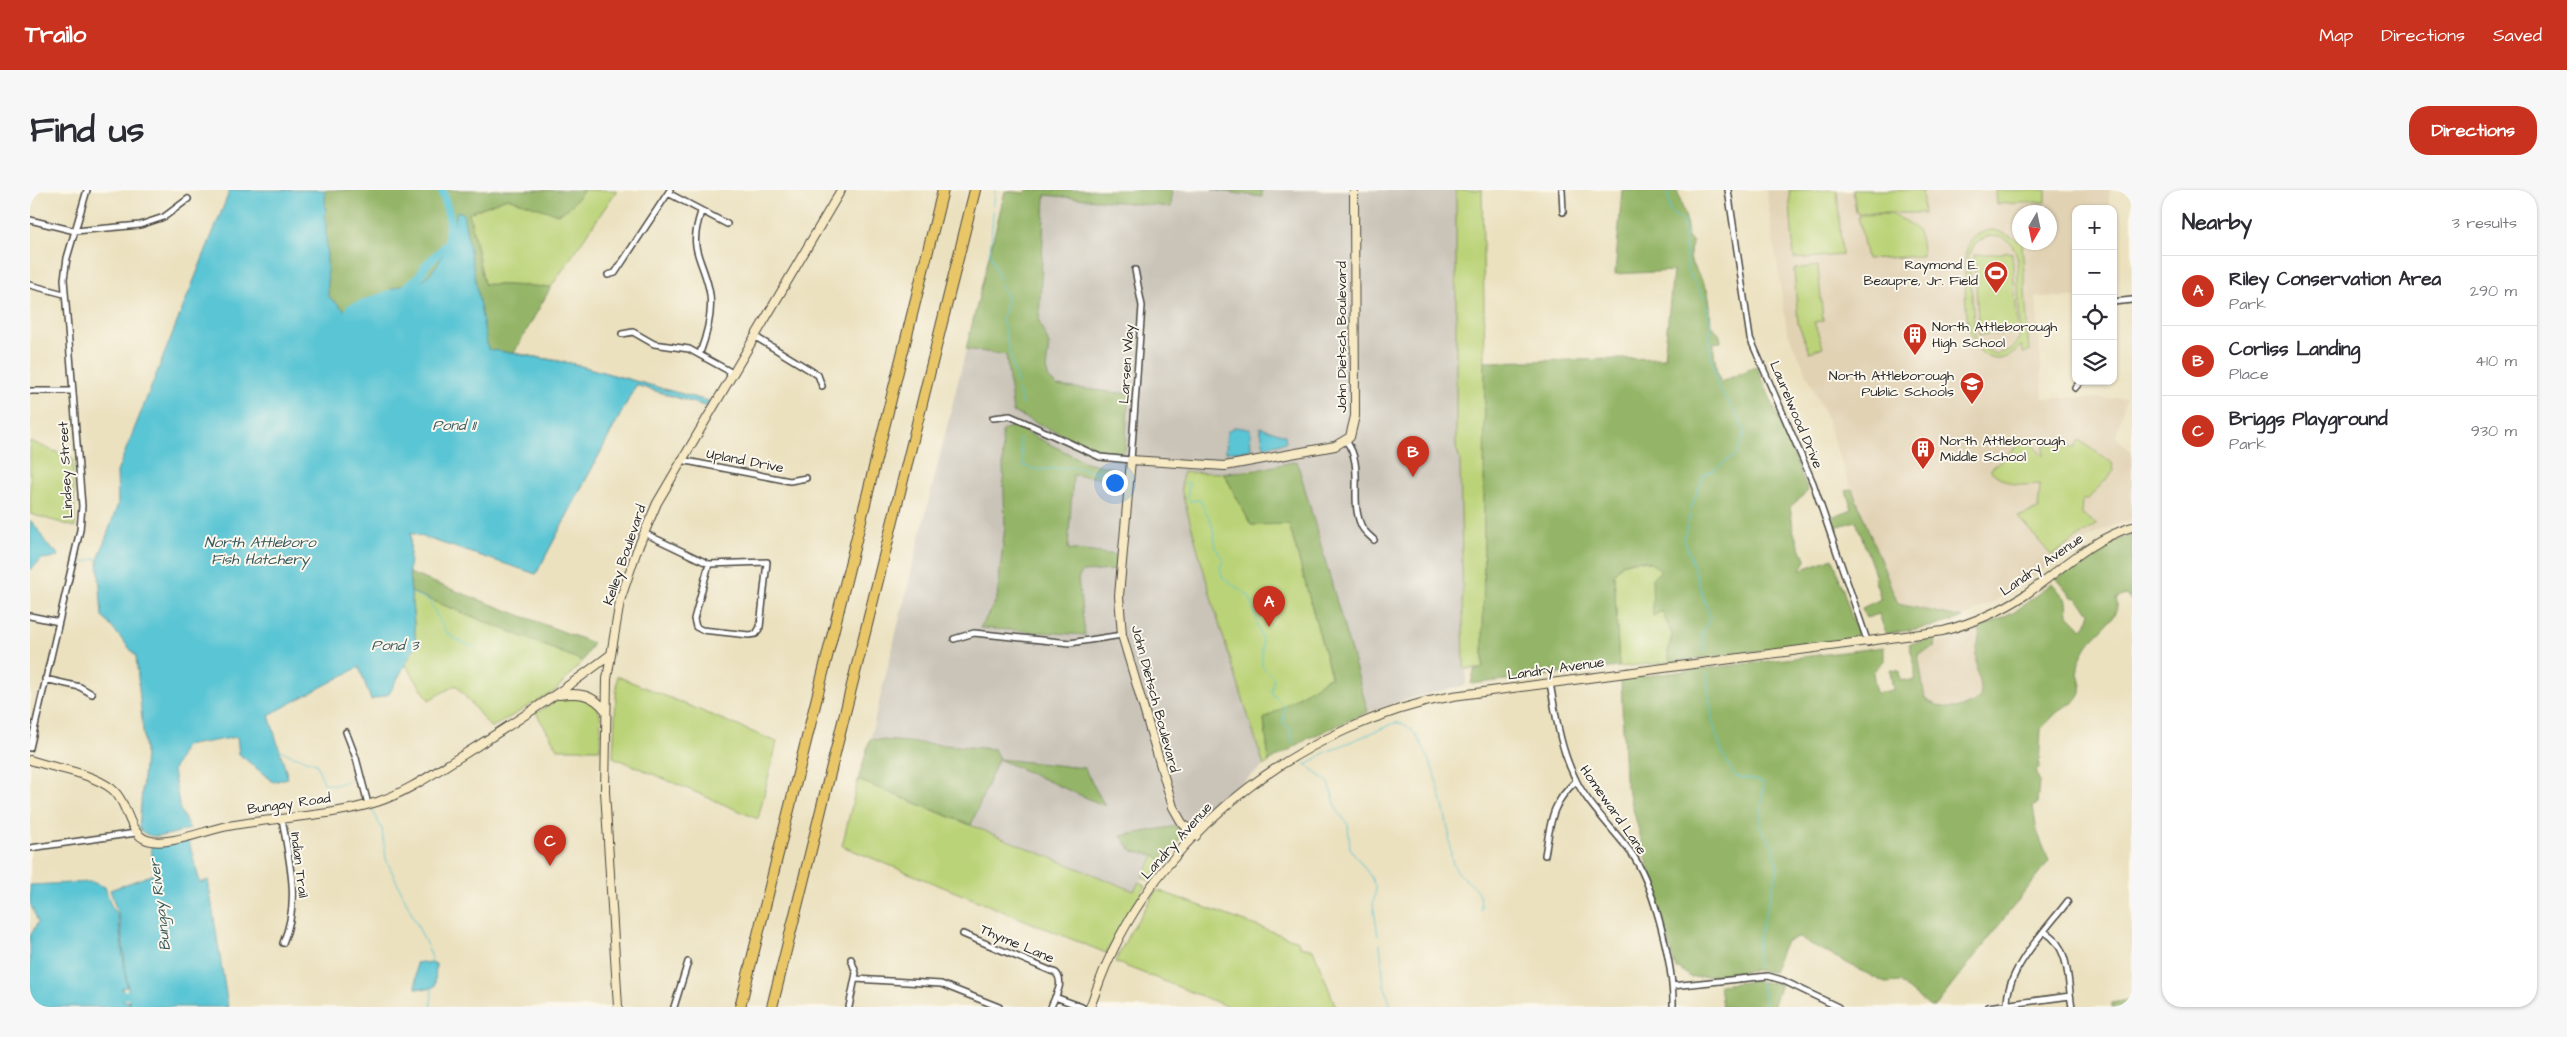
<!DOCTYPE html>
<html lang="en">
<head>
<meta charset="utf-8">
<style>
  :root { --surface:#fff; --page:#f7f7f7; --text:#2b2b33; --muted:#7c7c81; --line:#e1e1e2; --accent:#c8321e }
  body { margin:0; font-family:"Architects Daughter",sans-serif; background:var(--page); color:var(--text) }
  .controls { position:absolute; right:15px; top:15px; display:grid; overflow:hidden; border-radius:10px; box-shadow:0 1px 4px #0004 }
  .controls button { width:45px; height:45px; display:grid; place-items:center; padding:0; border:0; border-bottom:1px solid var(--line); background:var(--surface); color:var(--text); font:25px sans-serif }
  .compass { position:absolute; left:1982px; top:15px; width:45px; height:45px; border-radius:50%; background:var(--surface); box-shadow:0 1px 4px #0004; rotate:189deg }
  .you { position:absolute; left:1084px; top:292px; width:18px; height:18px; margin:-12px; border:4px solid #fff; border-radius:50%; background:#1a73e8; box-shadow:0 0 0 8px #1a73e833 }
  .badge { display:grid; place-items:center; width:32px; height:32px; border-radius:50%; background:var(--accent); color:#fff; font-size:16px; font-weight:700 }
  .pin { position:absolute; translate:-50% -41px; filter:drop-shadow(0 1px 2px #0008) }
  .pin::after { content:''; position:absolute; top:26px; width:18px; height:15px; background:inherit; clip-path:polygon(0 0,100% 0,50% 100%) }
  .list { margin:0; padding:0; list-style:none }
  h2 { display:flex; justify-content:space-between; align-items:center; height:65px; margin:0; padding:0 20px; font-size:21px }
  h2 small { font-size:16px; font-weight:400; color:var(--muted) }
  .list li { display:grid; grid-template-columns:32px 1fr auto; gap:15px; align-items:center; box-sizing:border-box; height:70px; padding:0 20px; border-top:1px solid var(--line) }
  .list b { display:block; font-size:19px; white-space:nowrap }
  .list p { margin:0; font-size:16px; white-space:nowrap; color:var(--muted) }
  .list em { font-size:16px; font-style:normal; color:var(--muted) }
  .icon { flex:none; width:28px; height:28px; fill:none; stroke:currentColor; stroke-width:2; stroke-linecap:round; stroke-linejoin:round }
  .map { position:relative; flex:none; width:2102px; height:817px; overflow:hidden; border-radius:20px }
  header { display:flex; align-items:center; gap:30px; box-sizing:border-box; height:70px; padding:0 25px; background:var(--accent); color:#fff }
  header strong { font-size:24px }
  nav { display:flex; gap:28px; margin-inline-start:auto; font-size:18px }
  .intro { display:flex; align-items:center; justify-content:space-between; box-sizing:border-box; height:120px; padding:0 30px }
  h1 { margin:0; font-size:35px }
  .button { padding:12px 22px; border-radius:20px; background:var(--accent); color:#fff; font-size:18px; font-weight:700 }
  main { display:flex; gap:30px; padding:0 30px }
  aside { flex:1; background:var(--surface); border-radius:20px; box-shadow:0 1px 4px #0004 }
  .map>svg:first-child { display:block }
  .built { fill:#e1d2b4; fill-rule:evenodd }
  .industrial { fill:#c9c3b8; fill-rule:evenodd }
  .green { fill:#bbd378; stroke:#737f52; fill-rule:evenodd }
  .forest { fill:#94b568; stroke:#60704a }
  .water { fill:#5ac5d4; stroke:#427880 }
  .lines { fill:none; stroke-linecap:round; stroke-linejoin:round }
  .stream { stroke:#5ac5d4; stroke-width:1 }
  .river { stroke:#5ac5d4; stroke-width:9 }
  .street-casing { stroke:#484641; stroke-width:8 }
  .secondary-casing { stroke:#484641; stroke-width:10 }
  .highway-casing { stroke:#484641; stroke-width:12 }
  .street { stroke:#fff; stroke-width:5 }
  .secondary { stroke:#f6e9c3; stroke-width:8 }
  .highway { stroke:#e9c769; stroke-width:10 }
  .labels { text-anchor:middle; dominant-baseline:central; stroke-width:4; stroke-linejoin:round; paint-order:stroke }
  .poi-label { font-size:14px; fill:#2b2b2b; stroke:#fbf7ec; text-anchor:end }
  .street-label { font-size:14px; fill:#2b2b2b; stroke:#fbf7ec }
  .water-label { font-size:15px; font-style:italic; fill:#39595e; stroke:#fbf7ec }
</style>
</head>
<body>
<header>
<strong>Trailo</strong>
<nav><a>Map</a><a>Directions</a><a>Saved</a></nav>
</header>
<div class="intro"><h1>Find us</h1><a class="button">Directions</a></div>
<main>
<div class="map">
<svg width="2102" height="817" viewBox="0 0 2102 817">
  <rect width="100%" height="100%" fill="#fbf7ec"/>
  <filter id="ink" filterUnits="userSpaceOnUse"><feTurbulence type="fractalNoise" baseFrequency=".02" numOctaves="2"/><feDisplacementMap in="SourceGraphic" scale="10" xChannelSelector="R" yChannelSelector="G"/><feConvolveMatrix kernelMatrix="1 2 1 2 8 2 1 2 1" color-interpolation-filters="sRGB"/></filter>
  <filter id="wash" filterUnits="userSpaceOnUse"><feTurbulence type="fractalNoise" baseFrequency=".0096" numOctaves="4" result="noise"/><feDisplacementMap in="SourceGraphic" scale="20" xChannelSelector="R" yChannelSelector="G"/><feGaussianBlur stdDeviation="1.12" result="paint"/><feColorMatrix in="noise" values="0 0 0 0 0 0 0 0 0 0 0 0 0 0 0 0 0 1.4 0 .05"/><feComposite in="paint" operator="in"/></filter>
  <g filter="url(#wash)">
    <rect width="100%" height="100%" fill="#ebe1bf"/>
    <path class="built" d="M 1736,0 L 2079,0 L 2079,19 L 2046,19 L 2046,107 L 2006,107 L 2013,208 L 2096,208 L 2086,246 L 2097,259 L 2102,261 L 2102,329 L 2070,341 L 1982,401 L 1933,428 L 1868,414 L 1814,281 L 1794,222 L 1757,141 ZM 1990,22 L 2020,22 L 2020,52 L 1990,52 Z
      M 1949,439 L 1950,446 L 1946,459 L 1951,505 L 1948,510 L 1935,517 L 1924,518 L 1901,513 L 1895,509 L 1888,463 L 1902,459 L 1907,452 L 1928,448 Z"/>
    <path class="industrial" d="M 1142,0 L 1183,0 L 1231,7 L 1232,0 L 1426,0 L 1426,258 L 1434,259 L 1436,495 L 1382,508 L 1338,522 L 1267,272 L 1197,283 L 1153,282 L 1151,299 L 1185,421 L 1234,576 L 1216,589 L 1170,631 L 1091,646 L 1102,661 L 1125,665 L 1104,702 L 941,635 L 968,569 L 964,559 L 840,549 L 975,1 L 1140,17 ZM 970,570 L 1054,578 L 1074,616 Z"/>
    <path class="green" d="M 554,0 L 587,0 L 521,97 L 454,94 L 439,23 L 477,8 L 528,24 Z
      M 1426,0 L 1452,0 L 1455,172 L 1453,479 L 1434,479 L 1430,270 L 1426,258 Z
      M 1759,0 L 1807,0 L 1812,65 L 1764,69 Z
      M 1823,0 L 1895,0 L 1892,1 L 1894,23 L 1826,23 Z
      M 1966,0 L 2016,0 L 2016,12 L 1967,14 Z
      M 1860,24 C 1884,34 1892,38 1892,66 L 1837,69 L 1828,25 Z
      M 1963,40 C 1974,42 1985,49 1992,53 L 1999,162 L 1993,163 L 1992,155 C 1985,164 1977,169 1966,169 C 1930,166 1936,97 1935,71 C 1935,53 1946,41 1963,40 ZM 1957,46 C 1972,43 1984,52 1987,67 L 1990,147 L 1981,160 L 1965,164 L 1951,157 L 1945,146 L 1939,66 L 1944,55 Z
      M 1982,62 L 1988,143 L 1949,145 L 1944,65 Z
      M 1788,76 L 1793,131 L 1784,132 L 1793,157 L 1780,162 L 1768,133 L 1764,79 Z
      M 1996,248 L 2013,266 L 2014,253 L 2045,257 L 2049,250 L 2082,273 L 2084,281 L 2057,310 L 2053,309 L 2052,325 L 2067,334 L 2022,366 L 1988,327 L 2008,319 L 2010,294 C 1988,296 1978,296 1960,280 Z
      M 0,251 L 43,269 L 45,337 L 0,324 Z
      M 1153,282 L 1194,283 L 1221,335 L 1259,334 L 1301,486 L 1234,529 L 1239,572 L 1234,576 L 1185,421 L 1151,299 Z
      M 1607,370 L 1622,373 L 1631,381 L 1624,425 L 1632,421 L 1642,445 L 1638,462 L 1640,472 L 1589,477 L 1584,384 L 1592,374 Z
      M 381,402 L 553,471 L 525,501 L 461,538 L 426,495 L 399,510 L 375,474 L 386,455 Z
      M 587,486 L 747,552 L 728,629 L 583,567 Z
      M 538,507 C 577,509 571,528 570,559 L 528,559 L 506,523 L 526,511 Z
      M 828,590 L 1104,701 L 1109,692 L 1116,696 L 1076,763 L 812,656 Z
      M 1125,665 L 1133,673 L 1120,691 L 1112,687 Z
      M 1127,700 L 1268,751 L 1270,756 L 1283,759 L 1306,817 L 1199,817 L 1085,772 L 1099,744 Z"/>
    <path class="forest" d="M 200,0 L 554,0 L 539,18 L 528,24 L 477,8 L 439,23 L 454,94 L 521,97 L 484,163 L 540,173 L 681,212 L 678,217 L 606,195 L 506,384 L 348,322 Z
      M 996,0 L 1142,0 L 1141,17 L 1015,5 L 1009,132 L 1019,154 L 1016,179 L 1019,189 L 1027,196 L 1099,204 L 1095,260 L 1091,263 L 1059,257 L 983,222 L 976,165 L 936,159 L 975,1 L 995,3 Z
      M 1183,0 L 1232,0 L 1232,7 Z
      M 1592,0 L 1647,0 L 1656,29 L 1658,48 L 1663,52 C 1653,74 1670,81 1677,100 C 1681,111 1680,124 1681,136 C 1688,141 1690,143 1691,152 L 1683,153 L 1687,184 L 1691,192 L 1727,176 L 1778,301 L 1760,317 L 1764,343 L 1776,371 L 1770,380 L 1803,368 L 1827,444 L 1820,449 L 1640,472 L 1638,462 L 1642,445 L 1632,421 L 1623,426 L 1622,388 L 1631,381 C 1619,369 1607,368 1592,374 L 1584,384 L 1589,477 L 1441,494 L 1444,481 L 1453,478 L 1455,172 L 1634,168 L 1643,81 L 1585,84 Z
      M 980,237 L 988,238 L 1055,272 L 1088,279 L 1088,290 L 1043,285 L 1038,359 L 1086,365 L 1085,380 L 1052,382 L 1048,389 L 1055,445 L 950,438 L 967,409 L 975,336 L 972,241 Z
      M 1267,271 L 1338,522 L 1279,548 L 1239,572 L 1234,529 L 1301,486 L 1259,334 L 1221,335 L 1194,283 L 1226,280 Z
      M 1822,299 L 1868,414 L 1933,428 L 1905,436 L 1856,444 L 1849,424 L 1836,428 L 1832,418 L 1851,409 L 1844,388 L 1846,387 L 1826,331 L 1802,338 L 1799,328 L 1822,319 L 1816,301 Z
      M 2102,344 L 2102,411 L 2095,405 L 2086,409 C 2093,426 2065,443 2057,456 C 2053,463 2047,473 2048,481 C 2048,490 2055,499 2049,507 C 2045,514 2039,514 2033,518 C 2025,523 2018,532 2011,539 L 2009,578 L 2006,580 L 2009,591 L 2007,614 L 2003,617 L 2007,641 L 2019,671 L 1905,817 L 1900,817 L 1869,792 L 1855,793 L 1769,748 L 1756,751 L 1743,782 L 1723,780 L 1661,788 L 1649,778 L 1646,779 L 1595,589 L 1591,489 L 1854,457 L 1854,471 L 1843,482 L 1846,503 L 1863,500 L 1860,480 L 1869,481 L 1870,490 L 1885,491 L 1885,476 L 1879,454 L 1906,449 L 1905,457 L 1888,464 L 1895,509 C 1911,520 1939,523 1951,505 C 1950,494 1947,483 1946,472 C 1944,460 1951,451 1949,439 L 1983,423 L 2022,393 L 2037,411 L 2038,425 L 2052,439 L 2056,436 L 2060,422 L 2047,408 L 2042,407 L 2027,389 L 2069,358 Z
      M 379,383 L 563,453 L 553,471 L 381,402 Z
      M 840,549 L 964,559 L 969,569 L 1054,578 L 1075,616 L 968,569 L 941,635 L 828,590 Z
      M 1146,636 C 1157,651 1142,661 1133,673 L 1125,665 L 1102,661 L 1091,646 Z
      M 1724,791 L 1751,794 L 1743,817 L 1692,817 L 1689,795 Z
      M 2102,809 L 2102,817 L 2082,817 L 2082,813 Z"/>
    <path class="water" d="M 200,0 L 295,0 L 298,106 L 319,124 L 324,119 C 341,110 361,97 380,93 C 385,92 389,93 394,89 C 414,72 421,46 427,21 L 433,23 L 458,159 L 540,173 L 681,212 L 678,217 L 606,195 L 506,384 L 381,343 L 379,383 L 386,455 L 359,504 L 341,510 L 329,477 L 239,525 L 258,588 L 243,592 L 209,564 L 207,547 L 155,556 L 143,580 L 150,620 L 160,639 C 145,642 120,654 109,638 L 115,563 L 106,466 L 72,426 L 68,370 L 88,314 L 87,282 Z
      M 1204,237 L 1220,239 L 1221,260 L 1196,262 L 1197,242 Z
      M 1230,237 L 1255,245 L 1256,252 L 1234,257 Z
      M 0,330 C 12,341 13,356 28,363 L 27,367 L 12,369 L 0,380 Z
      M 158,648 L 170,693 L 178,690 L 198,817 L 100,817 L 90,730 L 80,700 L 124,684 L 121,656 Z
      M 62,692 L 75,697 L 80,713 L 88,727 L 97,797 L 92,798 L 94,811 L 99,811 L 97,817 L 0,817 L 0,746 L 8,732 L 0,713 L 0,695 Z
      M 392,772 L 406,774 L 405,796 L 399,799 L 386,798 L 386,773 Z"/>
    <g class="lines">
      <path class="stream" d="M 965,0 L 960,63 L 977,110 L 972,129 L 992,215
        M 1638,0 L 1640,22 L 1653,31 L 1658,82 L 1676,110 L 1681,136 L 1679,155 L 1688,198 L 1708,227 L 1715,242 L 1706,266 C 1693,270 1688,280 1674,284 L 1663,313 L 1654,348 L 1680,428 L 1672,443 L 1675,463
        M 989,248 L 994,276 L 1007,280 L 1045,277 L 1088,286
        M 1154,293 L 1159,293 L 1157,309 L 1159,311 L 1170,310 L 1182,334 L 1186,358 L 1194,371 L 1190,377 L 1192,387 L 1220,407 L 1232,450 L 1232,476 L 1244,488 L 1241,502 L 1254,517 L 1253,533 L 1260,538 L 1263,553
        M 53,372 L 69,368
        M 381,403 L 399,410 L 415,441 L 425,449 L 446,458
        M 1677,483 C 1680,522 1683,552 1705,586 L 1733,592 L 1730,638 L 1743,655 L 1748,679 L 1728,748 L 1727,778
        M 249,559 L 260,565 L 286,573 L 294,593 L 305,595 L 322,589
        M 1274,573 L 1299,593 L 1307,620 L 1318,635 L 1320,658 L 1341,687 L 1346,699 L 1343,714 L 1348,745
        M 1277,575 L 1294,563 L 1365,533 C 1396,529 1415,622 1419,644 C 1420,654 1420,670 1425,678 C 1436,695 1453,695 1451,720
        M 342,619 L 352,639 L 356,669 L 401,764 L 401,774
        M 1350,754 L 1354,794 L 1361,817
        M 1730,791 L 1736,817
        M 401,817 L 402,798"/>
      <path class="river" d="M 373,100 L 390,86 L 396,75 L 418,54 L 420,29 L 412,0
        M 325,130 L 318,125 L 320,119 L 361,104
        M 93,805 L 110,803"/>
    </g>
  </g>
  <g filter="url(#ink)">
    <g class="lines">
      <defs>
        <path id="street" d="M 1532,0 L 1533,22
          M 1698,0 L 1720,148 L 1783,293 L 1838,453
          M 638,3 L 697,34
          M 0,30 L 45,41 L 110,35 L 134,27 L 158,9
          M 578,85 L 585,83 L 640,0
          M 0,95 L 34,104
          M 2083,112 L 2102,110
          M 592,144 L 603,142 L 624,154 L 659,159 L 699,181 L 700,187
          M 724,146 L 788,185 L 792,196
          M 670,163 C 677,144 684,120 679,99 C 671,64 658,61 671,22
          M 2045,198 L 2051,191
          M 0,201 L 43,201
          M 963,228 L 980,226 L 987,229 L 1070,267 L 1101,270 L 1112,116 L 1105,80
          M 1316,251 C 1335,275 1319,308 1331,335 C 1333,341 1340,346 1344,350
          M 651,270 L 760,291 L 776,288
          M 614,343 L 679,374 L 737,372 L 730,437 L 726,444 L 719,445 L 672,440 L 666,437 L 664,429 L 679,374
          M 0,426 L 29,432
          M 924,449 L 944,443 L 1040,453 L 1092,445
          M 15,489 L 50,497 L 62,504
          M 1520,493 C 1526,526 1530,558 1545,588 C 1557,615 1587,642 1604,667 C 1625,700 1644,778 1643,817
          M 316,542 L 326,568 L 338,614
          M 0,558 L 50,340 L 52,316 L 34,89 L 37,68 L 57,0
          M 252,628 C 259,673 271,710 253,753
          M 0,658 L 106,643
          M 1515,665 C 1521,632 1520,615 1546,591
          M 2015,742 C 2041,758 2037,791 2042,817
          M 933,744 L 1026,783 C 1035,793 1025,806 1021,817
          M 825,789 L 911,794 L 969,817
          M 1642,796 L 1738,786 L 1752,790 L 1808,817
          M 1025,807 L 1052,817
          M 1977,814 C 1977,778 2017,739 2038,711
          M 644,817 L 658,772
          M 819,817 L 826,783 L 821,769
          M 1958,817 L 2040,806"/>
        <path id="secondary" d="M 529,505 C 549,502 563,504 576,521
          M 0,570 C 26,579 60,582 82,599 C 99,613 98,644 117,650 C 137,657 176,640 198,636 C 247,627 299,627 347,612 C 378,602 405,582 433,565 C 484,533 533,501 580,465
          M 1166,646 L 1152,633 L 1143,617 L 1092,445 L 1089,406 L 1101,270 L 1195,276 L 1305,256 L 1320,247 L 1325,226 L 1324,0
          M 588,817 L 575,601 L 577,489 L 590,411 L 607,360 L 627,313 L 811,0
          M 1060,817 C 1066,802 1071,786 1078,771 C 1138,635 1279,532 1423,506 L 1913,441 C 1942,433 1970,422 1995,405 C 2030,381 2059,350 2102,337"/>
        <path id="highway" d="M 710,817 L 913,0
          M 742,817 L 945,0"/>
      </defs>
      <use href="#street" class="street-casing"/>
      <use href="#secondary" class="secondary-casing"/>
      <use href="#highway" class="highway-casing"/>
      <use href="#street" class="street"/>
      <use href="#secondary" class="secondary"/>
      <use href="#highway" class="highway"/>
    </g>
  </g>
  <defs>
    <symbol id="stadium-pin" viewBox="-11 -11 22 30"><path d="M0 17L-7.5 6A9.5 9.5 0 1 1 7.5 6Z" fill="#c8321e" stroke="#fbf7ec"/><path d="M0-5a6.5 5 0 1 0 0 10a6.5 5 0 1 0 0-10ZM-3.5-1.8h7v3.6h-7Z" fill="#fff"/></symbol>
    <symbol id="building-pin" viewBox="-11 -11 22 30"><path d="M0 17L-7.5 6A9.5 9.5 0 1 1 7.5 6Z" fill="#c8321e" stroke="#fbf7ec"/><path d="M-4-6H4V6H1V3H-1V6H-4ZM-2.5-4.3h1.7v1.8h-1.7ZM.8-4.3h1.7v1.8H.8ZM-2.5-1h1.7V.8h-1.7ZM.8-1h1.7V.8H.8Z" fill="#fff"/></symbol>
    <symbol id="school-pin" viewBox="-11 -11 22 30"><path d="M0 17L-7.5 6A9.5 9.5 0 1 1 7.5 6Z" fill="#c8321e" stroke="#fbf7ec"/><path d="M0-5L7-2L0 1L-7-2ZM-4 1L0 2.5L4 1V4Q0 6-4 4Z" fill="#fff"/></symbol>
  </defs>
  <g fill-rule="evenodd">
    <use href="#stadium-pin" x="1952" y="69" width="28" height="38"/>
    <use href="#building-pin" x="1871" y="131" width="28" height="38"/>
    <use href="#school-pin" x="1928" y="180" width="28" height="38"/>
    <use href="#building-pin" x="1879" y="245" width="28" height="38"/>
  </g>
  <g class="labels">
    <g class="poi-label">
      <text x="1948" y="75">Raymond E.<tspan x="1948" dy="16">Beaupre, Jr. Field</tspan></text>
      <text x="1902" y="137" text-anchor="start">North Attleborough<tspan x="1902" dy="16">High School</tspan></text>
      <text x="1924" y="186">North Attleborough<tspan x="1924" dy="16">Public Schools</tspan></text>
      <text x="1910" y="251" text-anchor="start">North Attleborough<tspan x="1910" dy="16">Middle School</tspan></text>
    </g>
    <g class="street-label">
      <text transform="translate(1312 147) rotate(-90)">John Dietsch Boulevard</text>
      <text transform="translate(1097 174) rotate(-86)">Larsen Way</text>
      <text transform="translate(1766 225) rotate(67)">Laurelwood Drive</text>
      <text transform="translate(715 271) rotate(11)">Upland Drive</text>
      <text transform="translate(36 280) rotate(-93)">Lindsey Street</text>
      <text transform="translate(595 365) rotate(-71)">Kelley Boulevard</text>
      <text transform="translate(2012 375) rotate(-35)">Landry Avenue</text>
      <text transform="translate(1526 479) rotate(-8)">Landry Avenue</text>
      <text transform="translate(1125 509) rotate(75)">John Dietsch Boulevard</text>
      <text transform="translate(259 614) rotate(-8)">Bungay Road</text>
      <text transform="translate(1583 620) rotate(55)">Homeward Lane</text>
      <text transform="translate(1147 651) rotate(-48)">Landry Avenue</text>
      <text transform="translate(269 675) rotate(83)">Indian Trail</text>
      <text transform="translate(987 754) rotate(23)">Thyme Lane</text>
    </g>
    <g class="water-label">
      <text x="424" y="235">Pond 11</text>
      <text x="230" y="352">North Attleboro<tspan x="230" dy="17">Fish Hatchery</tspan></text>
      <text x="365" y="455">Pond 3</text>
      <text transform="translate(130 715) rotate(-97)">Bungay River</text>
    </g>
  </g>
</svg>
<div class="controls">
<button>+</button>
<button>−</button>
<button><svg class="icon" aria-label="locate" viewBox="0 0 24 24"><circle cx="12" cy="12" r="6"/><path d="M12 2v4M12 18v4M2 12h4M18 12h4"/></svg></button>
<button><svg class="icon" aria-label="layers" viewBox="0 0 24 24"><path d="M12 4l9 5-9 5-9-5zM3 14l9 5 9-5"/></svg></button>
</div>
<svg class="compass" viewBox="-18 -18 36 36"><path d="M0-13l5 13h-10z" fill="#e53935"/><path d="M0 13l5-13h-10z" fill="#7c7c81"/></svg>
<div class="you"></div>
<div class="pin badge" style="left:1239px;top:437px">A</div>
<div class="pin badge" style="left:1383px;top:287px">B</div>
<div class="pin badge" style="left:520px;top:676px">C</div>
</div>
<aside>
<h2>Nearby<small>3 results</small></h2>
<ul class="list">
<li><span class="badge">A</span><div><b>Riley Conservation Area</b><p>Park</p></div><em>290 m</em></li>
<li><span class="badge">B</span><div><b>Corliss Landing</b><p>Place</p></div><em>410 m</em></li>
<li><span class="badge">C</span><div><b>Briggs Playground</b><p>Park</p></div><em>930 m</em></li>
</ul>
</aside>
</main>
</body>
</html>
